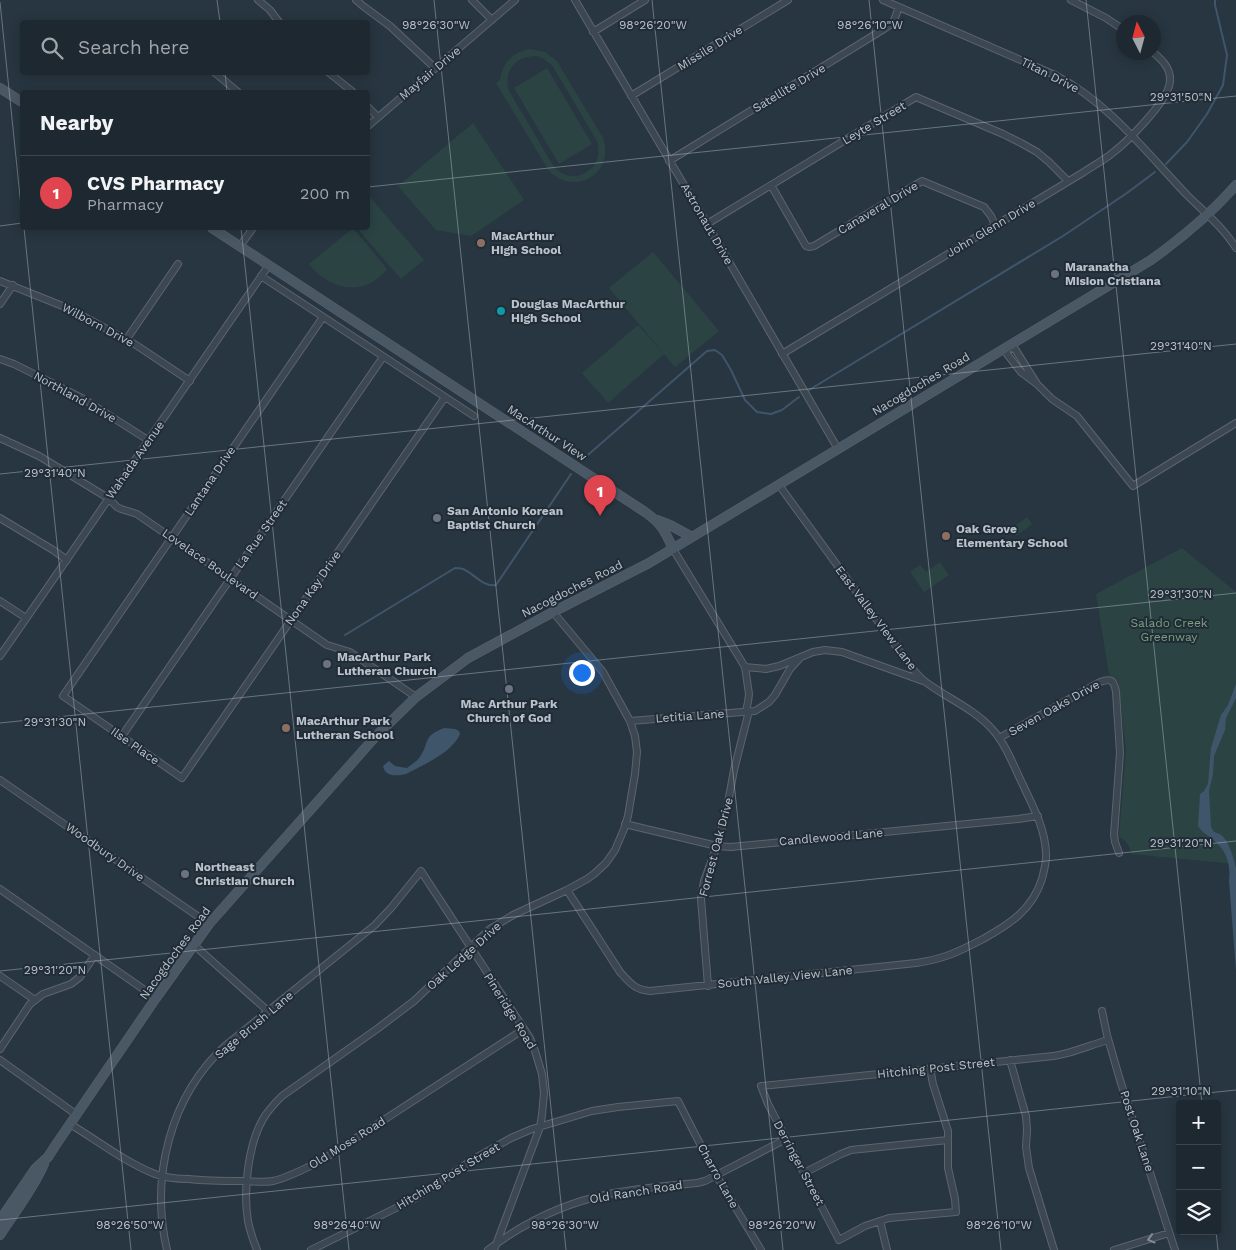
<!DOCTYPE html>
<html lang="en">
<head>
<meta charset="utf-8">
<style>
  :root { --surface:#1e2831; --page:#263039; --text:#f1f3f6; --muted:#a1a6ab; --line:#3c444d; --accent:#8abfa5 }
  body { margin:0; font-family:"Work Sans",sans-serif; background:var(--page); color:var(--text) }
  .controls { position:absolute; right:15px; bottom:15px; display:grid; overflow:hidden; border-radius:5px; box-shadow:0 2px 12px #0003 }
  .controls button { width:45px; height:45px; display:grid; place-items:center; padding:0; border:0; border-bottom:1px solid var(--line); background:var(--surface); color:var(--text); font:25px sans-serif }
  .compass { position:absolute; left:1116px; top:15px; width:45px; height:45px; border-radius:50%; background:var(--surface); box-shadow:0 2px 12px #0003; rotate:354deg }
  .you { position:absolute; left:581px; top:672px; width:18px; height:18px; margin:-12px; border:4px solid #fff; border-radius:50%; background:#1a73e8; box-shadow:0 0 0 8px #1a73e833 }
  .badge { display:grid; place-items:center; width:32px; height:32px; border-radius:50%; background:var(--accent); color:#fff; font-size:16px; font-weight:700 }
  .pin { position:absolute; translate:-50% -41px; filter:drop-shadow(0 1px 2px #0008) }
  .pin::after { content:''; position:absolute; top:26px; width:18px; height:15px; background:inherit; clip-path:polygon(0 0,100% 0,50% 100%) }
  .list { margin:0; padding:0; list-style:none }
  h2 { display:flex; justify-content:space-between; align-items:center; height:65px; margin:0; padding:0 20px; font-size:21px }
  h2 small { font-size:16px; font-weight:400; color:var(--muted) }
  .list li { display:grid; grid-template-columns:32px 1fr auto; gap:15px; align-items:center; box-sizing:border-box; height:75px; padding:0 20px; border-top:1px solid var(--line) }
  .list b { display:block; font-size:19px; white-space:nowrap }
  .list p { margin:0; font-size:16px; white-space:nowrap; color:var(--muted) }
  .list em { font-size:16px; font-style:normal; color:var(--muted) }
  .icon { flex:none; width:28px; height:28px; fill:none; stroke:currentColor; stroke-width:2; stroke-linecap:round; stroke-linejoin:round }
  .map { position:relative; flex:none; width:1236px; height:1250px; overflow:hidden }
  .search { position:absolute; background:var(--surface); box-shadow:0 2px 12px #0003; left:20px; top:20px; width:350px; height:55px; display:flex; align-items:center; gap:12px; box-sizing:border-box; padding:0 18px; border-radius:5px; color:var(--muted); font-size:19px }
  .panel { position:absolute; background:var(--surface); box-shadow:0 2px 12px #0003; left:20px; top:90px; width:350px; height:140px; border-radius:5px }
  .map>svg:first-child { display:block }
  .green { fill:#2b4443; fill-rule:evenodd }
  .water { fill:#3f556a }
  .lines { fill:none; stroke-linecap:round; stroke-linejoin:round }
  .stream { stroke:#3f556a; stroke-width:2 }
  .street-casing { stroke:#5a656f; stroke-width:8 }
  .secondary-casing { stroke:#5a656f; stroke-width:10 }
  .street { stroke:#3c4751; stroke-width:6 }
  .secondary { stroke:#4a5764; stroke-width:9 }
  .oneway { stroke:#818b94 }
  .ticks { fill:none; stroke:#b9c2cb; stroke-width:1; stroke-opacity:0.45 }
  .education-dot { fill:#8d6e63; stroke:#212c37; stroke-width:2 }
  .worship-dot { fill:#6b7280; stroke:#212c37; stroke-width:2 }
  .culture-dot { fill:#0f9aa8; stroke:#212c37; stroke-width:2 }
  .labels { text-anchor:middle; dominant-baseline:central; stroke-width:4; stroke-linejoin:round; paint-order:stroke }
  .street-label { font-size:12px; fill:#b9c2cb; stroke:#212c37 }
  .poi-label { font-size:12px; font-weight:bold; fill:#b9c2cb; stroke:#212c37; text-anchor:start }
  .park-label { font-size:12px; fill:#78a07d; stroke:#212c37 }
  .ticks-label { font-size:12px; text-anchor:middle; fill:#b9c2cb; stroke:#212c37; stroke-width:4; stroke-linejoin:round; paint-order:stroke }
</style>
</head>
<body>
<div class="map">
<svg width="1236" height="1250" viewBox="0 0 1236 1250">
  <rect width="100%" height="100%" fill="#283641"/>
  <path class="green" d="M 530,49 L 545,52 L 557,61 L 603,138 C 615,174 575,197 549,171 L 496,83 L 500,80 C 502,63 513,52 530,49 ZM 535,56 L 542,58 L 552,65 L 597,141 C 606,169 574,188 554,167 L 509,91 C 503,72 515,56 535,56 Z
    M 547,68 L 592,144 L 559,164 L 514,88 Z
    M 473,123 L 524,200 L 471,236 L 436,230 L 398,186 Z
    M 368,195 L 424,260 L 401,279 L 357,228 L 368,228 Z
    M 353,228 L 387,269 C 365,298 329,290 309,264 Z
    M 653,252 L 719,331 L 675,367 L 609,288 Z
    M 638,325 L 664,354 L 608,403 L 582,373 Z
    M 1027,517 L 1032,524 L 1016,536 L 1011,529 Z
    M 1182,548 L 1236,592 L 1236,870 L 1235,864 L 1132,854 C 1129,845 1127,841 1119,837 L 1126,749 L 1118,681 L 1109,674 L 1096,594 Z
    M 940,562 L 949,575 L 924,592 L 910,572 L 920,565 L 926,572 Z"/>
  <path class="water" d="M 1236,684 L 1236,698 L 1226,718 L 1225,730 L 1214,756 L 1213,774 L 1209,791 L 1211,827 L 1214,832 C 1214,832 1221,834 1221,835 C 1228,839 1235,861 1236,868 L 1236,971 L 1229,881 C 1231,862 1226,849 1210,837 C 1205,834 1201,831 1198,826 L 1200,794 L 1204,791 L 1208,784 L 1211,748 L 1221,715 L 1228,705 Z
    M 444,728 L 455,729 L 459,731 L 460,734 C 452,753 423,765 406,774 C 396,776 385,777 383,766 L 389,761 L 395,766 L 407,768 C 411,765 416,762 419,758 C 431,742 421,737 444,728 Z"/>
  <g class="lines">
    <path class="stream" d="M 1166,164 L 1187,142 L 1207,114 L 1223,85 L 1227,55 L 1215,5 L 1215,0
      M 809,390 L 1063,236 L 1127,193 L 1155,172
      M 581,461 L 707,351 L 715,350 L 722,355 L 731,370 L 745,400 L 757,412 L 771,414 L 782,410 L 799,397
      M 345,635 L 455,568 C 457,568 460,568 463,569 C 475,574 482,587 496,585 L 571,474"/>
    <defs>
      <path id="street" d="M 258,0 L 270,10 L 279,22
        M 356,0 L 363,6 L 390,26 L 435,68
        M 472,0 L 492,20
        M 575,0 L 707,224 L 838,449
        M 883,0 L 1055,75 C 1108,102 1146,152 1187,195 C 1204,212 1223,227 1236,248
        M 1071,0 L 1106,18 L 1124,30
        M 593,32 L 645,0
        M 214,72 L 238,92
        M 328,72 L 353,92
        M 631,96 L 788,0
        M 368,107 L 378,117
        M 368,126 L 515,0
        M 669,161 L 884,29 L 893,23 L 899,7
        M 771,185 L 806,246 L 809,247 L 814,246 L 922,181 L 984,207 L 991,216 L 995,225
        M 707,224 L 916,97 L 1003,134 L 1021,143 L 1037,152 L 1049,162 L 1068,181
        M 240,246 L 253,228
        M 261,276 L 474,416
        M 0,281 L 70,309 L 136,345 L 190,381
        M 0,304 L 13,285
        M 323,317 L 63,696 L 182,778 L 445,397
        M 126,340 L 178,264
        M 782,354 L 1084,172 C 1093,166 1102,161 1110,155 C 1126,143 1169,101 1170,81 C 1171,68 1162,60 1153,52
        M 0,359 L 14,364 L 82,398 L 148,440
        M 1037,384 L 1015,349 L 1007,347 L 1007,354 L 1021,372 L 1037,384 L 1052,399 L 1077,416 L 1133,486 L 1236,423
        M 0,438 L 39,456 L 108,498 L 117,507 L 121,509 L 137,514 L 327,645 L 350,652 L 359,658 L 416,697
        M 0,518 L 53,550 L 67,560
        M 673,549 L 745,667 L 749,694 L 748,702 L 746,711
        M 0,601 L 26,618
        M 0,656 C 91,526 179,394 269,265
        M 745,667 L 766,669 L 779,666 L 813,652 L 825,650 L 842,652 L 923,681
        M 630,721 L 755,711 L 769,702 L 775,695 L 790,669 L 800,658
        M 122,736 L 383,357
        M 999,738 L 1100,682 C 1111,678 1114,680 1116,692 L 1120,753 L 1114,835 L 1115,842 L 1119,853
        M 0,780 L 209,924
        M 625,824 L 717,846 L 731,847 L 1018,819 L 1038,816
        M 0,889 L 156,998
        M 567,890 L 620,972 C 630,983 635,990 650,991 L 916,963 C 944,959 958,952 983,939 C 1010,924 1032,910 1042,879 C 1044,870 1047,861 1046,853 C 1045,828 1033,807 1023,785 C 1014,767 1006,744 992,729 C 974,709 949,699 927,683 C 921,679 916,673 911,667 L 779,485
        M 194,945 L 268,1011
        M 0,976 L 35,1000
        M 708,986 L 701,899 L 704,881 L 717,846 L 727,808 L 734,770 L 749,711
        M 1102,1011 L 1107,1035 L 1120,1080 L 1175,1250
        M 0,1049 L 30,1004 L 43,994 L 71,984 L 80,977 L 95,955
        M 0,1060 L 77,1115
        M 1010,1060 L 1026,1116 L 1027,1130 L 1026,1147 L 1029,1168 L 1054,1250
        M 930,1068 L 933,1084 L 948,1131 L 948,1168 L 955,1199 L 956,1212 L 889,1218 L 865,1226 L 839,1240 L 768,1104 L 761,1086 L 1044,1057 C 1066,1056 1087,1046 1108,1040
        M 70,1124 C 98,1141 125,1162 155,1174 C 166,1178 178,1179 189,1179 C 207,1181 225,1181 242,1181 C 253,1181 262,1183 273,1181 C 290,1177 306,1168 322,1160 L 524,1029
        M 804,1173 L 841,1154 L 851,1150 L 948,1140
        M 880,1221 L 887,1250
        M 167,1250 C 150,1177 170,1096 226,1045 L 375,925 L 391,908 L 421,871 L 530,1038 L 535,1051 L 542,1074 L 544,1093 L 542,1115 L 540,1127 L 494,1250
        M 257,1250 C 253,1240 250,1231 248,1221 C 243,1192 248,1145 263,1119 C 268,1110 275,1103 282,1096 L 377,1029 L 414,1001 L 490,929 L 513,915 L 567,890 L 587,879 L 594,874 L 606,863 L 615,850 L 624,829 L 628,816 L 635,774 L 637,752 L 635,736 L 630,721 L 603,672 L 553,612
        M 311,1250 L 412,1200 L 430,1189 L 472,1160 L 511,1138 L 532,1129 L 592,1111 L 618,1107 L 678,1101 L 716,1175 L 761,1250
        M 488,1250 C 523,1223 565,1203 609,1194 C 638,1188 668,1186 697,1183 L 705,1181 L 786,1139
        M 1114,1250 L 1169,1233"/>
      <path id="secondary" d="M 0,88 L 22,102
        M 212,228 L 645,512 C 662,524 665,531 673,549
        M 657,520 L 670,525 L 692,537
        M 0,1220 L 35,1169 L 48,1157 L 55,1146 L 156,998 L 209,924 L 376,736 L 416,697 L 468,658 L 553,612 L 649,563 L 1151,260 C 1183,237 1210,215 1236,185
        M 0,1235 C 15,1212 33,1189 44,1164"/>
    </defs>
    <use href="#street" class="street-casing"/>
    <use href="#secondary" class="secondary-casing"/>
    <use href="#street" class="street"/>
    <use href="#secondary" class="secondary"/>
  </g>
  <defs><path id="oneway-chevron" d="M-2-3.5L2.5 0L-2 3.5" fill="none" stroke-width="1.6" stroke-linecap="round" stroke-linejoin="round" transform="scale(1.25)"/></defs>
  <use class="oneway" href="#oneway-chevron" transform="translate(1151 1239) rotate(163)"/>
  <path class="ticks" d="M 217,0 L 220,22M 434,0 L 566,1250M 652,0 L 783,1250M 869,0 L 1001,1250M 1086,0 L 1202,1104M 0,2 L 22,216M 225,72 L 227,92M 368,187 L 1236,96M 0,226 L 22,223M 24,228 L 131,1250M 241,228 L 349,1250M 0,474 L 1236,344M 0,723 L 1236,593M 0,971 L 1236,841M 0,1220 L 1236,1090M 1216,1231 L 1218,1250"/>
  <g class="education-dot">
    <circle cx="481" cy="243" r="5"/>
    <circle cx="946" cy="536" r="5"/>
    <circle cx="286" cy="728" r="5"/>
  </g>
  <g class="worship-dot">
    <circle cx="1055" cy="274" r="5"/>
    <circle cx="437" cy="518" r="5"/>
    <circle cx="327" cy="664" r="5"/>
    <circle cx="509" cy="689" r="5"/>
    <circle cx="185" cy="874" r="5"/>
  </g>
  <circle class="culture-dot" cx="501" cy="311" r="5"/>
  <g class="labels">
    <g class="street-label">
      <text transform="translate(710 48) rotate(-32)">Missile Drive</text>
      <text transform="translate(430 73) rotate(-40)">Mayfair Drive</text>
      <text transform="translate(1050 75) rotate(27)">Titan Drive</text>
      <text transform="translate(789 88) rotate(-31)">Satellite Drive</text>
      <text transform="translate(874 123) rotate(-31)">Leyte Street</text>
      <text transform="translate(878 208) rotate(-31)">Canaveral Drive</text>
      <text transform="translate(707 224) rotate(60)">Astronaut Drive</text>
      <text transform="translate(991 228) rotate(-31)">John Glenn Drive</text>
      <text transform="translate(98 325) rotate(28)">Wilborn Drive</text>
      <text transform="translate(921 384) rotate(-31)">Nacogdoches Road</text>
      <text transform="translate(75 397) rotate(29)">Northland Drive</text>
      <text transform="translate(547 433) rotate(33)">MacArthur View</text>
      <text transform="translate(135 460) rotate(-55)">Wahada Avenue</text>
      <text transform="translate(210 481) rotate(-56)">Lantana Drive</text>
      <text transform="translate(261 534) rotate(-55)">La Rue Street</text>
      <text transform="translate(210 564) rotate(35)">Lovelace Boulevard</text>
      <text transform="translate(313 588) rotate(-55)">Nona Kay Drive</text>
      <text transform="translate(572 589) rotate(-27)">Nacogdoches Road</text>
      <text transform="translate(876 618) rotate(53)">East Valley View Lane</text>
      <text transform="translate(1054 708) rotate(-29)">Seven Oaks Drive</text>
      <text transform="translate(690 716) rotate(-4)">Letitia Lane</text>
      <text transform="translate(135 746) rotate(35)">Ilse Place</text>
      <text transform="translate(831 837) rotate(-5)">Candlewood Lane</text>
      <text transform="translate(716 847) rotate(-75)">Forrest Oak Drive</text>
      <text transform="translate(105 852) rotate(35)">Woodbury Drive</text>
      <text transform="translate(175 953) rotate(-54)">Nacogdoches Road</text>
      <text transform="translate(464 956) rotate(-42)">Oak Ledge Drive</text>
      <text transform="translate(785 977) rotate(-6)">South Valley View Lane</text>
      <text transform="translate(510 1011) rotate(58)">Pineridge Road</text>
      <text transform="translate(254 1025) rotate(-40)">Sage Brush Lane</text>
      <text transform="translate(936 1068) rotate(-6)">Hitching Post Street</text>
      <text transform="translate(1137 1131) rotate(72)">Post Oak Lane</text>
      <text transform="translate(347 1143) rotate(-32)">Old Moss Road</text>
      <text transform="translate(799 1163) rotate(62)">Derringer Street</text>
      <text transform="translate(448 1176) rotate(-31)">Hitching Post Street</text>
      <text transform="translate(718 1176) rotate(61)">Charro Lane</text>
      <text transform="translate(636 1192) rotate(-9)">Old Ranch Road</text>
    </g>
    <g class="poi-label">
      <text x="491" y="236">MacArthur<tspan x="491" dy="14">High School</tspan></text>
      <text x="1065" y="267">Maranatha<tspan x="1065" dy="14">Mision Cristiana</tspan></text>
      <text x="511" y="304">Douglas MacArthur<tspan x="511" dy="14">High School</tspan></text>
      <text x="447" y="511">San Antonio Korean<tspan x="447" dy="14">Baptist Church</tspan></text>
      <text x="956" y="529">Oak Grove<tspan x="956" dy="14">Elementary School</tspan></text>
      <text x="337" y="657">MacArthur Park<tspan x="337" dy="14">Lutheran Church</tspan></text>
      <text x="509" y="704" text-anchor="middle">Mac Arthur Park<tspan x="509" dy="14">Church of God</tspan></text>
      <text x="296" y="721">MacArthur Park<tspan x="296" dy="14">Lutheran School</tspan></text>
      <text x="195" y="867">Northeast<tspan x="195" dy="14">Christian Church</tspan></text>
    </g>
    <g class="park-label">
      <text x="1169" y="623">Salado Creek<tspan x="1169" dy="14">Greenway</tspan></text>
    </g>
  </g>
  <g class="ticks-label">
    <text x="436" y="29">98°26'30"W</text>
    <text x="653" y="29">98°26'20"W</text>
    <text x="870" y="29">98°26'10"W</text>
    <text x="1181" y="101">29°31'50"N</text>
    <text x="1181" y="350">29°31'40"N</text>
    <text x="55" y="477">29°31'40"N</text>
    <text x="1181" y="598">29°31'30"N</text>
    <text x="55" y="726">29°31'30"N</text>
    <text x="1181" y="847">29°31'20"N</text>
    <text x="55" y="974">29°31'20"N</text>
    <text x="1181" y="1095">29°31'10"N</text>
    <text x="130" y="1229">98°26'50"W</text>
    <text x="347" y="1229">98°26'40"W</text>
    <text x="565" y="1229">98°26'30"W</text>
    <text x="782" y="1229">98°26'20"W</text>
    <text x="999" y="1229">98°26'10"W</text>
  </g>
</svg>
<div class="controls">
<button>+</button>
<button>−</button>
<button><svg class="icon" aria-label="layers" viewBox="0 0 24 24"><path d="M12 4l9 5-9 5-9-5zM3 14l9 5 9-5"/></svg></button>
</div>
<svg class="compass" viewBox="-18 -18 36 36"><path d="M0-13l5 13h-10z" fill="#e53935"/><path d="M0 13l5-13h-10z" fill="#a1a6ab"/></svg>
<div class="you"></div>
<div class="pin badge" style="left:600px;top:516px;background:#e0444e">1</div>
<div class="search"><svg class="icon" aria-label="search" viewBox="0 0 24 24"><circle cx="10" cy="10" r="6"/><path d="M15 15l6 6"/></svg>Search here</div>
<section class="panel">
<h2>Nearby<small></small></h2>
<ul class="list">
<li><span class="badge" style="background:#e0444e">1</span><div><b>CVS Pharmacy</b><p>Pharmacy</p></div><em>200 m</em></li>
</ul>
</section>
</div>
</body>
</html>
